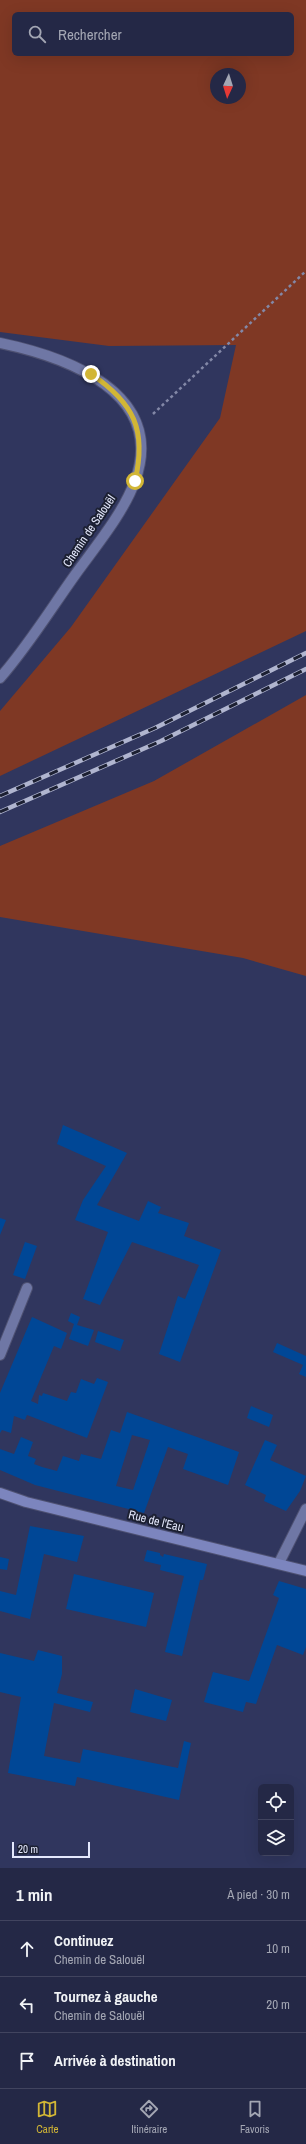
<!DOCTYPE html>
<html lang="fr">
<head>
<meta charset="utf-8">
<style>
  :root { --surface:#242846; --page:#303451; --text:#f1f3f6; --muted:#a3a6b3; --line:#41445f; --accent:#d2b635 }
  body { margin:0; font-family:"Archivo Narrow",sans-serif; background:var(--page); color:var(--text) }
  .controls { position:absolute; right:12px; bottom:12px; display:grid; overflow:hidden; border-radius:6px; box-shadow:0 4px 16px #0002 }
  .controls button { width:36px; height:36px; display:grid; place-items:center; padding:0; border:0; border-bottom:1px solid var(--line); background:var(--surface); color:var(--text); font:20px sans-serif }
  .compass { position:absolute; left:210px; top:68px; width:36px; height:36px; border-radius:50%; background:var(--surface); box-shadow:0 4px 16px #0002; rotate:184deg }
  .scale { position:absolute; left:12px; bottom:10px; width:78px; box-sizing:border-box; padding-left:4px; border:2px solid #e4e8fc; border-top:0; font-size:11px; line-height:14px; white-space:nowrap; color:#e4e8fc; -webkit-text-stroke:3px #1c2032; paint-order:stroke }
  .stop { position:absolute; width:12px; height:12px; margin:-9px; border:3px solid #d2b635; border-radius:50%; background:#fff }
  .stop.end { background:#d2b635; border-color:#fff; box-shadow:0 1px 4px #0008 }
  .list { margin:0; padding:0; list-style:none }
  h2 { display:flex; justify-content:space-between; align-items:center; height:52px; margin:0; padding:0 16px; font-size:17px }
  h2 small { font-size:13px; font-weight:400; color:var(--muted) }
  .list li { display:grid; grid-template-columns:26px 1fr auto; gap:12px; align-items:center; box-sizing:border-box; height:56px; padding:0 16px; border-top:1px solid var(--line) }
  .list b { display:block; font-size:15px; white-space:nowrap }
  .list p { margin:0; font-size:13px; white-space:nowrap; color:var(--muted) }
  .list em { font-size:13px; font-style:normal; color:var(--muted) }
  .icon { flex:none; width:22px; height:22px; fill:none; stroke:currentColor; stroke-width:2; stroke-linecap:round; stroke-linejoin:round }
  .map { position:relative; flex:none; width:306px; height:1868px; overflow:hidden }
  .search { position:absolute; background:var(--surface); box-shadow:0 4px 16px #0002; left:12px; right:12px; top:12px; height:44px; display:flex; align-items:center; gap:10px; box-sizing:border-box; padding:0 14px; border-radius:6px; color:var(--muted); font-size:15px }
  .sheet { height:220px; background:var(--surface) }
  nav { display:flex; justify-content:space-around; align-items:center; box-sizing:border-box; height:56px; border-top:1px solid var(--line); background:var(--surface); font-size:11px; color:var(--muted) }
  nav a { display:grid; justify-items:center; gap:2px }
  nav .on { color:var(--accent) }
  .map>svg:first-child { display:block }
  .green { fill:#7f3824; fill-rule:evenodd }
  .building { fill:#004796; fill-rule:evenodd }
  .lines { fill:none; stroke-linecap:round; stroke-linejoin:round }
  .street-casing { stroke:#4e5172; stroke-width:12 }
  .secondary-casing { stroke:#4e5172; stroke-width:12 }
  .path { stroke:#8388a7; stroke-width:2.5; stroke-dasharray:3 3; stroke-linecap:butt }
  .street { stroke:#6f77a5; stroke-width:10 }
  .secondary { stroke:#7c85be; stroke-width:10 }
  .rail-casing { stroke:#b0b5cf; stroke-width:4.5 }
  .rail { stroke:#1c2032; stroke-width:3; stroke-dasharray:9; stroke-linecap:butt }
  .route { stroke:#d2b635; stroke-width:5 }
  .labels { text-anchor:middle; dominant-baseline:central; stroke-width:4; stroke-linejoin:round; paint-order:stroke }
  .street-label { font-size:12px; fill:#e4e8fc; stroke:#1c2032 }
</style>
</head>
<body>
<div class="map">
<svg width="306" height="1868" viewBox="0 0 306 1868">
  <rect width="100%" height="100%" fill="#30365e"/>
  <path class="green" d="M 0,0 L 306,0 L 306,631 L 0,776 L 0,711 L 71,627 L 220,418 L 236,345 L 109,346 L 0,332 ZM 14,14 L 292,14 L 292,54 L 14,54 ZM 216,74 L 240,74 L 240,98 L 216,98 Z
    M 306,695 L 306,976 L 243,958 L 0,917 L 0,846 L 154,781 Z"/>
  <path class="building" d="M 63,1125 L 127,1153 L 97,1205 L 139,1221 L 148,1201 L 161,1207 L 158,1213 L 189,1223 L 184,1236 L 221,1250 L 180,1362 L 159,1354 L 178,1296 L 185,1299 L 199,1265 L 132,1242 L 100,1305 L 83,1299 L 108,1232 L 75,1220 L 83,1200 L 106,1166 L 57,1144 Z
    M 0,1218 L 6,1220 L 0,1235 Z
    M 25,1242 L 37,1246 L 25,1279 L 13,1275 Z
    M 71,1313 L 80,1317 L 77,1325 L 94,1330 L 88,1346 L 69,1339 L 74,1324 L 68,1321 Z
    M 32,1317 L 67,1333 L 61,1349 L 54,1346 L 31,1401 L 38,1404 L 39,1395 L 42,1396 L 43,1393 L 67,1401 L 71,1392 L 76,1393 L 81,1379 L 94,1384 L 97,1378 L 108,1382 L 87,1438 L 27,1415 L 25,1420 L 14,1416 L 11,1433 L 2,1430 L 0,1433 L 0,1393 Z
    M 98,1331 L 124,1340 L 120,1351 L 95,1342 Z
    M 277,1343 L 306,1356 L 306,1377 L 299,1374 L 303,1365 L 273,1352 Z
    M 251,1406 L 273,1415 L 269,1427 L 247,1418 Z
    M 127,1412 L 239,1452 L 228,1485 L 183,1469 L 188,1454 L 168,1447 L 144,1513 L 35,1485 L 0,1470 L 0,1449 L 14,1454 L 21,1437 L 33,1442 L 28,1456 L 36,1459 L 34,1464 L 42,1467 L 57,1471 L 63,1456 L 79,1461 L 81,1454 L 101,1459 L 111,1430 L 120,1433 ZM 132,1435 L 150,1440 L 133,1490 L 116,1486 Z
    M 265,1440 L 277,1445 L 270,1460 L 306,1476 L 300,1491 L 286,1511 L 264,1501 L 266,1495 L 245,1485 Z
    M 30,1526 L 84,1536 L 77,1562 L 44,1554 L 30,1619 L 0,1611 L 0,1591 L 16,1595 Z
    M 147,1550 L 160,1553 L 160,1555 L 163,1557 L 164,1554 L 207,1564 L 203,1580 L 200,1580 L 182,1656 L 165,1652 L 184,1576 L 160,1570 L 161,1565 L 144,1561 Z
    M 0,1557 L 9,1559 L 7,1570 L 0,1569 Z
    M 74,1574 L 154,1593 L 146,1627 L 66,1609 Z
    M 279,1581 L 306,1589 L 306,1647 L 303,1655 L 277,1645 L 256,1704 L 246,1702 L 243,1712 L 204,1702 L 213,1672 L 249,1681 L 279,1598 L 273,1595 Z
    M 38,1650 L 62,1656 L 62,1674 L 57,1693 L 93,1702 L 90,1712 L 54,1703 L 44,1756 L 80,1763 L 83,1749 L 178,1768 L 184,1741 L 191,1743 L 179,1800 L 77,1777 L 75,1786 L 8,1773 L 21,1697 L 0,1692 L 0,1653 L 34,1661 Z
    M 135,1689 L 172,1700 L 166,1721 L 130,1712 Z"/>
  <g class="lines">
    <defs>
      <path id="street" d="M 0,343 C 67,357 167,393 135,481 C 123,514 95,547 75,575 C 50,610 28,646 0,678
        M 0,1355 L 27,1288
        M 279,1563 L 306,1509"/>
      <path id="secondary" d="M 0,1493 L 26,1502 L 306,1571"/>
    </defs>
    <use href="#street" class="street-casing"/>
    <use href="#secondary" class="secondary-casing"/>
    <path class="path" d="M 153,414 L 306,271"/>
    <use href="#street" class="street"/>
    <use href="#secondary" class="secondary"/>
    <defs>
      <path id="rail" d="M 0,796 L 155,728 L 306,653
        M 0,812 L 161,741 L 306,669"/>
    </defs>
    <use href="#rail" class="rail-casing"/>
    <use href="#rail" class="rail"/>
  </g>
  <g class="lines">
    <path class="route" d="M 91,374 C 134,403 147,430 135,481"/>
  </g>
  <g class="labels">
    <g class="street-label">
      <text transform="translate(89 531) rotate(-56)">Chemin de Salouël</text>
      <text transform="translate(156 1521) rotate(14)">Rue de l'Eau</text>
    </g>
  </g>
</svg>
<div class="controls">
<button><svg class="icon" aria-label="locate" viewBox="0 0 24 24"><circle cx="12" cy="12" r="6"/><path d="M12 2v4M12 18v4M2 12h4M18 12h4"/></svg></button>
<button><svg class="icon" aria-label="layers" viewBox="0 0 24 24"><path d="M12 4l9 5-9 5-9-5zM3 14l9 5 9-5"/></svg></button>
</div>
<svg class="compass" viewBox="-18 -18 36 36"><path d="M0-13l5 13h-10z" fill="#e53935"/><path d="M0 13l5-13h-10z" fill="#a3a6b3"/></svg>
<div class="scale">20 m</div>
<div class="stop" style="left:135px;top:481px"></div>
<div class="stop end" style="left:91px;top:374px"></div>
<div class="search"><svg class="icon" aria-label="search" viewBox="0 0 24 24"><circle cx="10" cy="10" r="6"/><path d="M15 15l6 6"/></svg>Rechercher</div>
</div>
<section class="sheet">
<h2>1 min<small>À pied · 30 m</small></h2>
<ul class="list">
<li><svg class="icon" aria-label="ahead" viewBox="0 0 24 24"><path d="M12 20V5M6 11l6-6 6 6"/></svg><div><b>Continuez</b><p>Chemin de Salouël</p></div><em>10 m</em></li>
<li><svg class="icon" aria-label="left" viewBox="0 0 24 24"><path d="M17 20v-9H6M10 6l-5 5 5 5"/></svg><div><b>Tournez à gauche</b><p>Chemin de Salouël</p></div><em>20 m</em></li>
<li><svg class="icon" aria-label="arrive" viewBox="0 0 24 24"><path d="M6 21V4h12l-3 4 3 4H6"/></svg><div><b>Arrivée à destination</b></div></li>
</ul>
</section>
<nav>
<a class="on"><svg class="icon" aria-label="map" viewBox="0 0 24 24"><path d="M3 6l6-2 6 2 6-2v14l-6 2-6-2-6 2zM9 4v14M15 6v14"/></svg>Carte</a>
<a><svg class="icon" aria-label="directions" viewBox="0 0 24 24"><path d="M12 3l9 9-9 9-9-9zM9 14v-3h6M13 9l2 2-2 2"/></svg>Itinéraire</a>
<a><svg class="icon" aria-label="saved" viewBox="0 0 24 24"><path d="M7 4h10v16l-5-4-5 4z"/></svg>Favoris</a>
</nav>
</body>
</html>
